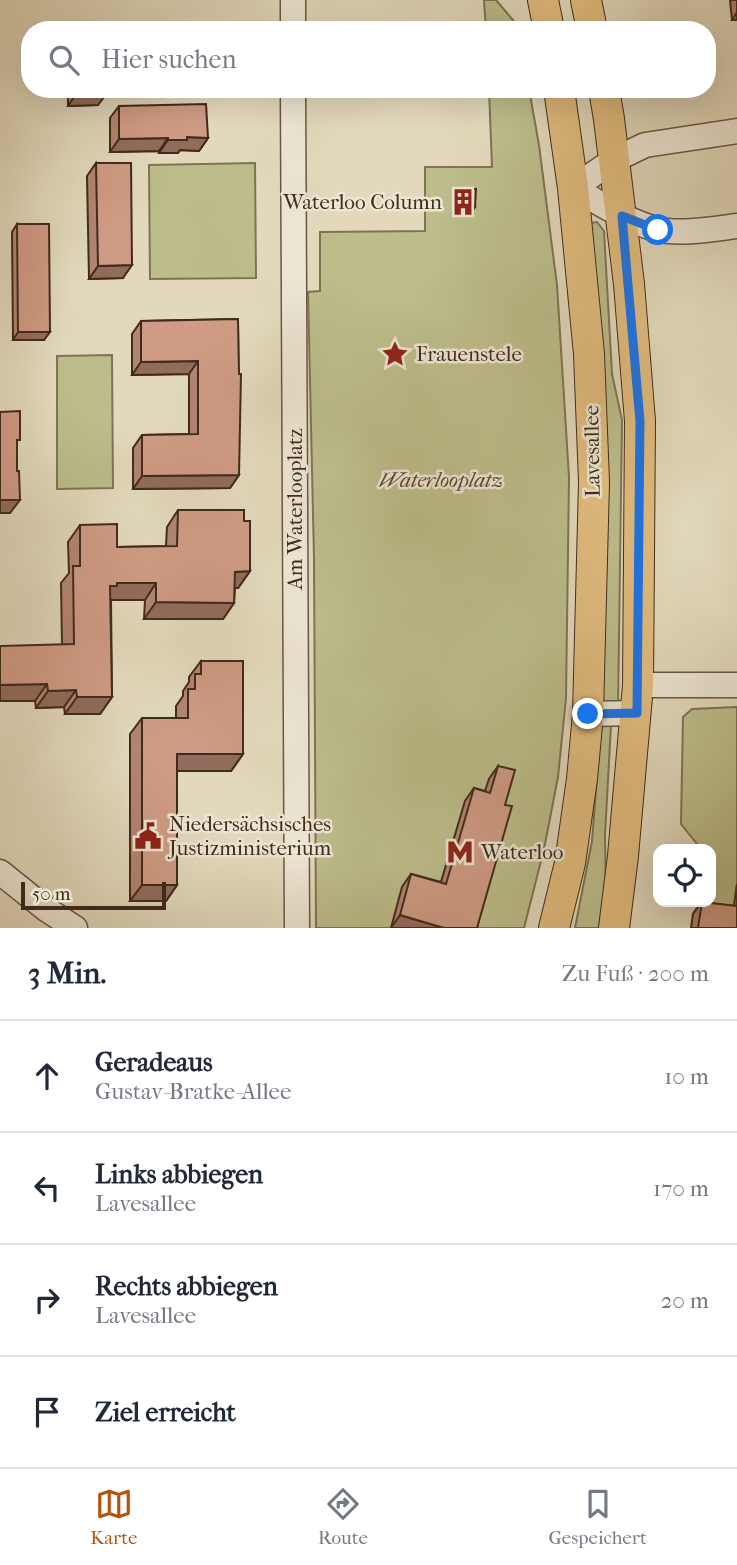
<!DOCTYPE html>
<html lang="de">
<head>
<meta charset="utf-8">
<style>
  :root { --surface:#fff; --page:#f6f6f7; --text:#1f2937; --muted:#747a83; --line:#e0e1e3; --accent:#b45309 }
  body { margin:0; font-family:"IM FELL French Canon",serif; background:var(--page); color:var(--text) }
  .controls { position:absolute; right:21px; bottom:21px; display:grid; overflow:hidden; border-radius:14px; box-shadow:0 7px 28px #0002 }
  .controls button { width:63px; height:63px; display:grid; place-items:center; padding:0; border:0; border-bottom:2px solid var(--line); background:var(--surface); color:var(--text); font:35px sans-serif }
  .scale { position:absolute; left:21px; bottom:18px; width:145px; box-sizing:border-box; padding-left:7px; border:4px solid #412b1b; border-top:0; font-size:19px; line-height:24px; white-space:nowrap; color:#412b1b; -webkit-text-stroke:5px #ece6d3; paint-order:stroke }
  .stop { position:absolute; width:21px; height:21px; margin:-16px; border:5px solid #1a73e8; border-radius:50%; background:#fff }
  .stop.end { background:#1a73e8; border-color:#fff; box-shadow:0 2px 7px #0008 }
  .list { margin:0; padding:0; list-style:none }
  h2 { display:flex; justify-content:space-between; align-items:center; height:91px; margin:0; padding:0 28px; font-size:30px }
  h2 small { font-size:23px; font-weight:400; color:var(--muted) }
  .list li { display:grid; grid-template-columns:46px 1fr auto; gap:21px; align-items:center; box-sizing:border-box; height:112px; padding:0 28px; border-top:2px solid var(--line) }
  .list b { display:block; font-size:26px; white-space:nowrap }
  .list p { margin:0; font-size:23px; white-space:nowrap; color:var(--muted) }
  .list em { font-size:23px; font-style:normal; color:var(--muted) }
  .icon { flex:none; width:38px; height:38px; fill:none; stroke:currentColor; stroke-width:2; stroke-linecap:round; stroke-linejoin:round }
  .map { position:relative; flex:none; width:737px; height:928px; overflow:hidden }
  .search { position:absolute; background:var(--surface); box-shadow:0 7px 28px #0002; left:21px; right:21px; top:21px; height:77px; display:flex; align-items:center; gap:18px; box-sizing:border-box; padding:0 24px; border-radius:28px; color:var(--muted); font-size:26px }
  .sheet { height:539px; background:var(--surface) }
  nav { display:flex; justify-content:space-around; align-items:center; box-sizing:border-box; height:98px; border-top:2px solid var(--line); background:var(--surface); font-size:19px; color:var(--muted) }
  nav a { display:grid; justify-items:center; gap:4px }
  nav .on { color:var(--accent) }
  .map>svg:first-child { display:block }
  .green { fill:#bcbd8b; stroke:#7e7453; stroke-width:2 }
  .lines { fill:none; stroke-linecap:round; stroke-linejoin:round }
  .minor-casing { stroke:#695643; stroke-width:27 }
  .major-casing { stroke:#412b1b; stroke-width:32 }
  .minor { stroke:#ece6d3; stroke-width:24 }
  .major { stroke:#e1bc7e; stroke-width:30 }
  .wall { fill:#b28572; stroke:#412b1b; stroke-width:2 }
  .shaded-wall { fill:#916c5c; stroke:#412b1b; stroke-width:2 }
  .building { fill:#cf9b84; stroke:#412b1b; stroke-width:2 }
  .route { stroke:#1a73e8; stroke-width:9 }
  .labels { text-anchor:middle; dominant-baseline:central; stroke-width:5; stroke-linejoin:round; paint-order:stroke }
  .poi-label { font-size:21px; fill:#412b1b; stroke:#ece6d3; text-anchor:start }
  .street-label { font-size:21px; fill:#412b1b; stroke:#ece6d3 }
  .park-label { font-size:21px; font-style:italic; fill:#5a4831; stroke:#ece6d3 }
</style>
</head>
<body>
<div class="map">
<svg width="737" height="928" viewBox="0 0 737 928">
  <rect width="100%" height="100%" fill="#e2d9bc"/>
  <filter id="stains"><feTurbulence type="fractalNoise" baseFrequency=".00286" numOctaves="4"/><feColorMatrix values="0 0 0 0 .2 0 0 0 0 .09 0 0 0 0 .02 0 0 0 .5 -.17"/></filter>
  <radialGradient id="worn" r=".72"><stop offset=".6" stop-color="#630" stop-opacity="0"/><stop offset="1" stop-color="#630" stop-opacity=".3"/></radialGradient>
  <path class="green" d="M 484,0 L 496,0 L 517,25 L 518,30 L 486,30 Z
    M 228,23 L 228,30 L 108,30 L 108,24 Z
    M 489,89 L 529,89 L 539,145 L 557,285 L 569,477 L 566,698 L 558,777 L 544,849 L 524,928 L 316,928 L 314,558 L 308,292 L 320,291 L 320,232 L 425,231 L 425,167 L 492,167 Z
    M 255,163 L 256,278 L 150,279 L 149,165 Z
    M 597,222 L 604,231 L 612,374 L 622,420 L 618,710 L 600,710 L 590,223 Z
    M 112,355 L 113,488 L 57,489 L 57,356 Z
    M 737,707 L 737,884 L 732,919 L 693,914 L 700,902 L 711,902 L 711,849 L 701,849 L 681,824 L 683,717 L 692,709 Z
    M 611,725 L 605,835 L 606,900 L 599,928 L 575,928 L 592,841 L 601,726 Z"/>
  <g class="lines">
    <defs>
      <path id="minor" d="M 293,0 L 293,30
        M 293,89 L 297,928
        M 737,131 L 645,145 L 614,160 L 573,188 C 600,203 626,221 656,229 C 679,235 713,229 737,226
        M 638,685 L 737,685
        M 588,714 L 637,713
        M 0,872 L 46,909 L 75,928"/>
      <path id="major" d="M 543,0 L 549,30
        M 586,0 L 592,30
        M 604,89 L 609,119 L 629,284 L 640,421 L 638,685 L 623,856 L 614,928
        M 554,928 L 570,863 L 582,779 L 588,714 L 594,482 L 589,354 L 573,188 L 559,89"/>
    </defs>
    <use href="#minor" class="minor-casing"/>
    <use href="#major" class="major-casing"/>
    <use href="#minor" class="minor"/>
    <use href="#major" class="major"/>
  </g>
  <path class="wall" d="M 730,0 L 737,0 L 737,20 L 732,20 Z
    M 68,89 L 104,89 L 98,105 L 68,106 Z
    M 119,106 L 208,138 L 199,151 L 180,150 L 178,153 L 159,153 L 159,151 L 110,152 L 110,118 Z
    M 96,163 L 123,278 L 89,279 L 87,176 Z
    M 456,188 L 472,212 L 453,212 L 453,193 Z
    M 17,224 L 44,340 L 13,340 L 12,232 Z
    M 238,319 L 239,475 L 230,488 L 133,489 L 133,448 L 142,435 L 189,434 L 189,374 L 132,375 L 132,334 L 141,321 Z
    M 178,510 L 244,521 L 250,571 L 238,588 L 235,588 L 234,603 L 223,619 L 144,619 L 145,600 L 111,600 L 112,697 L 100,714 L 65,714 L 64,707 L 36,708 L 35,701 L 62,645 L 61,583 L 69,573 L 68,542 L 80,525 L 117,547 L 166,546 L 167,527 Z
    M 201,661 L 243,754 L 231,771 L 177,771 L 177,885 L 166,901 L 130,901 L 130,734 L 142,718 L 176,718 L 176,706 L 183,696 L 183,691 L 189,682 L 189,677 Z
    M 498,766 L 505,805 L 477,928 L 391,928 L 402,887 L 411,874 L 441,882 L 465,801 L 474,788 L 485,791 L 489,779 Z
    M 737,884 L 737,928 L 691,928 L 693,914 L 702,902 L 734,906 Z"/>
  <path class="shaded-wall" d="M 737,12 L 737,20 L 732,20 Z
    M 74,97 L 104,97 L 98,105 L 68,106 Z
    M 187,137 L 208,138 L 199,151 L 180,150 L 178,153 L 159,153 L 168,140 Z
    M 168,138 L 159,151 L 110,152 L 119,139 Z
    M 456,207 L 475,207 L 472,212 L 453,212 Z
    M 132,265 L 123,278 L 89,279 L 98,266 Z
    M 18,332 L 50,332 L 44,340 L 13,340 Z
    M 198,361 L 189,374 L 132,375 L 141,362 Z
    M 239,475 L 230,488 L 133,489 L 142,476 Z
    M 0,500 L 20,500 L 10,513 L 0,513 Z
    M 250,571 L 238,588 L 223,588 L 235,572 Z
    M 117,583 L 156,583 L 145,600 L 107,600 L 110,586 Z
    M 156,602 L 234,603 L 223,619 L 144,619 Z
    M 47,684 L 35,701 L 0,701 L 0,685 Z
    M 76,690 L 64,707 L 36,708 L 48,691 Z
    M 77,697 L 112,697 L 100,714 L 65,714 Z
    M 177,754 L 243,754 L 231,771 L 166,771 Z
    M 142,885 L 177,885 L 166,901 L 130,901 Z
    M 400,915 L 444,928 L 391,928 Z"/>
  <path class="building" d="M 74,89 L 104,89 L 104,97 L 74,97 Z
    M 206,104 L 208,138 L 187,137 L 187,140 L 168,140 L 168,138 L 119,139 L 119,106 Z
    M 96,163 L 131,163 L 132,265 L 98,266 Z
    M 456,188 L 476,189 L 475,207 L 456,207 Z
    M 17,224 L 49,224 L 50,332 L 18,332 Z
    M 238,319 L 239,374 L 241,374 L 239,475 L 142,476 L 142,435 L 198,434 L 198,361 L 141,362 L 141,321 Z
    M 20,411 L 20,440 L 17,440 L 17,471 L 19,471 L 20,500 L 0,500 L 0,412 Z
    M 178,510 L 244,510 L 244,521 L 250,521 L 250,571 L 235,572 L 234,603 L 156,602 L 156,583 L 117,583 L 117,586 L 110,586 L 112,697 L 77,697 L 76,690 L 48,691 L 47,684 L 0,685 L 0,646 L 74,644 L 73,566 L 80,566 L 80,525 L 117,524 L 117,547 L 177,546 Z
    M 201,661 L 243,661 L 243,754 L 177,754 L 177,885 L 142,885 L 142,718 L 188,718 L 188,689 L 195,689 L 195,674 L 201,674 Z
    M 498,766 L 515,770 L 505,805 L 512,806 L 477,928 L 444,928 L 400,915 L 411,874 L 446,884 L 474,788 L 490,793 Z
    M 702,902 L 737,906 L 737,928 L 698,928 Z"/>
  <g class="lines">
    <path class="route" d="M 588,714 L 637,713 L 640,421 L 622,216 L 658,230"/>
  </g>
  <defs>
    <symbol id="building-bare" viewBox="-9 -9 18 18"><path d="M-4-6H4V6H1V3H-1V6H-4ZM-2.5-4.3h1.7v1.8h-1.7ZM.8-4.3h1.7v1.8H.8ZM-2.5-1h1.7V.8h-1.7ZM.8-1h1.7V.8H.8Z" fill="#8f2418" stroke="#ece6d3" stroke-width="2.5" paint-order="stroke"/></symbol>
    <symbol id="sight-bare" viewBox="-9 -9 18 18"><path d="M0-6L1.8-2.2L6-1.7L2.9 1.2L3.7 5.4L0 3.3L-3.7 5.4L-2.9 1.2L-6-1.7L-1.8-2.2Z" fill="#8f2418" stroke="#ece6d3" stroke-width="2.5" paint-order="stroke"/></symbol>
    <symbol id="civic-bare" viewBox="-9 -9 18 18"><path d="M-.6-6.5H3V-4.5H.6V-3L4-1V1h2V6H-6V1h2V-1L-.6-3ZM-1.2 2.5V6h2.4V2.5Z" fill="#8f2418" stroke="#ece6d3" stroke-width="2.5" paint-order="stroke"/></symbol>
    <symbol id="metro-bare" viewBox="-9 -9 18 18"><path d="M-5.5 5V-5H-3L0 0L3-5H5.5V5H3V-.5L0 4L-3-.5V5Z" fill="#8f2418" stroke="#ece6d3" stroke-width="2.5" paint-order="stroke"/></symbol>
  </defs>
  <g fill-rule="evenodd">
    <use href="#building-bare" x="444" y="183" width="38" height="38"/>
    <use href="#sight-bare" x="376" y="335" width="38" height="38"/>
    <use href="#civic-bare" x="129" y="817" width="38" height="38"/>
    <use href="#metro-bare" x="441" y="833" width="38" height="38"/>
  </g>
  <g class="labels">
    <g class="poi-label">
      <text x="442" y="202" text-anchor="end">Waterloo Column</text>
      <text x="416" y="354">Frauenstele</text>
      <text x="169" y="824">Niedersächsisches<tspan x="169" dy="24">Justizministerium</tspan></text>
      <text x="481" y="852">Waterloo</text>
    </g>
    <g class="street-label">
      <text transform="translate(592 451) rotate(-91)">Lavesallee</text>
      <text transform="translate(295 509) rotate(-90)">Am Waterlooplatz</text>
    </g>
    <g class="park-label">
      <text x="441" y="480">Waterlooplatz</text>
    </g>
  </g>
  <rect width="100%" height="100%" filter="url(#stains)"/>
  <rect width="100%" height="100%" fill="url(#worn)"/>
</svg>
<div class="controls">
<button><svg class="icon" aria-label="locate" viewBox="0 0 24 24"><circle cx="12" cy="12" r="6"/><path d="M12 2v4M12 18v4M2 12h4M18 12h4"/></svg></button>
</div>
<div class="scale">50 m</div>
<div class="stop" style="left:658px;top:230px"></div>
<div class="stop end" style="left:588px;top:714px"></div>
<div class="search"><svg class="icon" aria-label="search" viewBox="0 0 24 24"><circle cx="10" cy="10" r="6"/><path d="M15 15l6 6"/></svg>Hier suchen</div>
</div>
<section class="sheet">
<h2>3 Min.<small>Zu Fuß · 200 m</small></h2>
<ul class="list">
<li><svg class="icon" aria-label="ahead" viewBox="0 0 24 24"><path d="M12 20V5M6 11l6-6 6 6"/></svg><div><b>Geradeaus</b><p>Gustav-Bratke-Allee</p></div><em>10 m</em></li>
<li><svg class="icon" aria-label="left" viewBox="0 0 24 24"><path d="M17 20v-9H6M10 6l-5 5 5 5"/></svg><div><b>Links abbiegen</b><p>Lavesallee</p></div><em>170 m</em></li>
<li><svg class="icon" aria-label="right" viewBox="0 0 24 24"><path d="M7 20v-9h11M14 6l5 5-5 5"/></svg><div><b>Rechts abbiegen</b><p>Lavesallee</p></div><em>20 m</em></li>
<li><svg class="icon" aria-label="arrive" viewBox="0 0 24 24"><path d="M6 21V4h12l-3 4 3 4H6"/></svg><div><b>Ziel erreicht</b></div></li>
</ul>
</section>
<nav>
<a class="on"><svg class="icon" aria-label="map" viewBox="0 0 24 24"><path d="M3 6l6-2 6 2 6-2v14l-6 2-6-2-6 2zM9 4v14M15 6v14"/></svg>Karte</a>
<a><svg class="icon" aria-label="directions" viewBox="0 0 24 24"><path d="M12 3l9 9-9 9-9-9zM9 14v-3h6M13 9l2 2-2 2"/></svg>Route</a>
<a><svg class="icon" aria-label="saved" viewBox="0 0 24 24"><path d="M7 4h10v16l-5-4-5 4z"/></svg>Gespeichert</a>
</nav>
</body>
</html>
